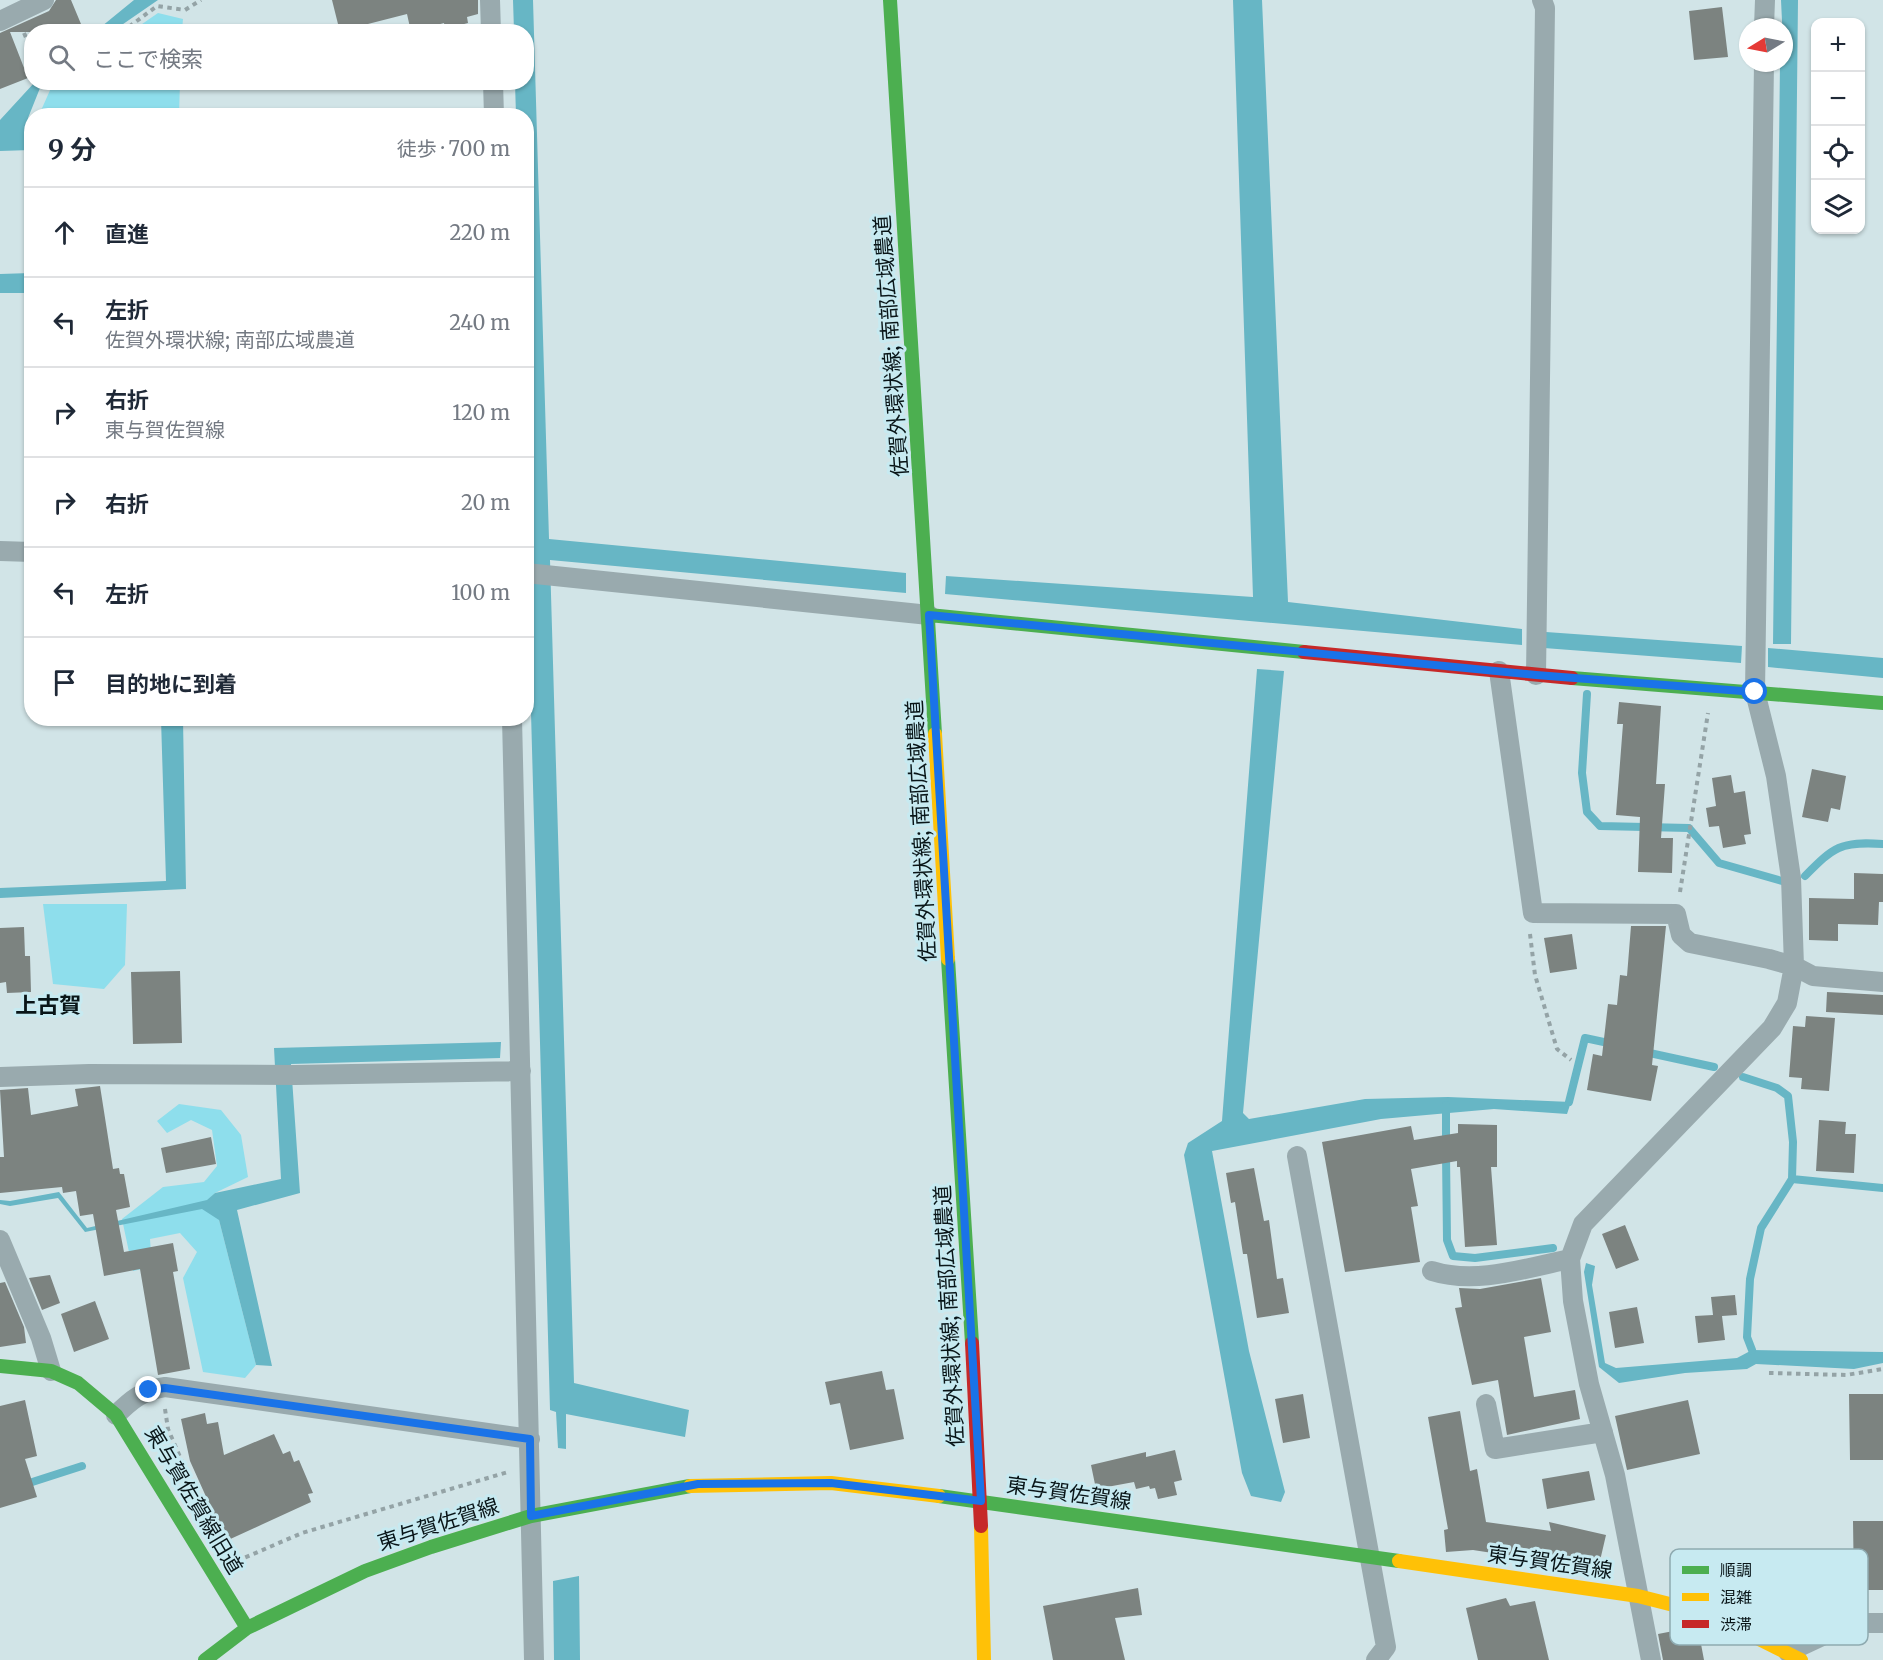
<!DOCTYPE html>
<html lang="ja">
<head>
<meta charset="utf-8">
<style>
  :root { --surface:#fff; --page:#f2f2f3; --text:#1f2937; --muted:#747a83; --line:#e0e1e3 }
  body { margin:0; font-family:Merriweather,"Noto Sans JP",serif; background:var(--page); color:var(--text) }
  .controls { position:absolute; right:18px; top:18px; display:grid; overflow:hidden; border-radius:12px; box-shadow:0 2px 4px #0004 }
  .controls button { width:54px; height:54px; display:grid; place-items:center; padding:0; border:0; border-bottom:2px solid var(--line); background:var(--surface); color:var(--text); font:30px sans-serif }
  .compass { position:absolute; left:1739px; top:18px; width:54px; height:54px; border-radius:50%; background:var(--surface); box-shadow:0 2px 4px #0004; rotate:260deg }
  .stop { position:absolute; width:18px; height:18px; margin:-14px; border:4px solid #1a73e8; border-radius:50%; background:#fff }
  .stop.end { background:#1a73e8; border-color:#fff; box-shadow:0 2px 6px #0008 }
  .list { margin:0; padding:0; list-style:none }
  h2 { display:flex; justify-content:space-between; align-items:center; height:78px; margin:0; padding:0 24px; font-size:26px }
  h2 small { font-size:20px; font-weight:400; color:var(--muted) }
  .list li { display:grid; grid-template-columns:39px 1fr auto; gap:18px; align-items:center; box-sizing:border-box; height:90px; padding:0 24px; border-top:2px solid var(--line) }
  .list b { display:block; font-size:22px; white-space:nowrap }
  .list p { margin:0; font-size:20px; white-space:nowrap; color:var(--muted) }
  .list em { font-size:20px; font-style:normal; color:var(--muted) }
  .icon { flex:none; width:33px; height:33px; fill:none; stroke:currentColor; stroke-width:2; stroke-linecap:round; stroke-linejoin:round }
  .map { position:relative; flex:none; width:1883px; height:1660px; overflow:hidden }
  .search { position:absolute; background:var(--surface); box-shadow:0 2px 4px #0004; left:24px; top:24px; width:510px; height:66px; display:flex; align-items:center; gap:15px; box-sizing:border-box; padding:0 21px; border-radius:24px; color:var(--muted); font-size:22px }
  .panel { position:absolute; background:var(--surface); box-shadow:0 2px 4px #0004; left:24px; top:108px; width:510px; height:618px; border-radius:24px }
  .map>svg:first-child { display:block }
  .green { fill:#8edeec }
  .water { fill:#67b6c5 }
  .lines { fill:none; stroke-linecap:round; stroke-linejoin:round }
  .stream { stroke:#67b6c5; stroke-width:8 }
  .building { fill:#7c8380 }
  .path { stroke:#94a3a6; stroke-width:4; stroke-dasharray:4.5 4.5; stroke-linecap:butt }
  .street { stroke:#99aaae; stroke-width:20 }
  .fast { stroke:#4caf50; stroke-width:14 }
  .slow { stroke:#ffc107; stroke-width:14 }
  .jam { stroke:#c62828; stroke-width:14 }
  .route { stroke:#1a73e8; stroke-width:8 }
  .labels { text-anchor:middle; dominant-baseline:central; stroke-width:6; stroke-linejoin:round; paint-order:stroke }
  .street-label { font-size:21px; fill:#091518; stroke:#c7eaf1 }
  .neighbourhood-label { font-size:22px; font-weight:bold; fill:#091518; stroke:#c7eaf1 }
  .key { fill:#c7eaf1; stroke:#8eaab0; stroke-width:1.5 }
  .key-label { font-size:16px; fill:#091518 }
</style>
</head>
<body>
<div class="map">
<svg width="1883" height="1660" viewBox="0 0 1883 1660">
  <rect width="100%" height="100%" fill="#d1e4e7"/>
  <path class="green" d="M 158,13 L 183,19 L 182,31 L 132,31 Z
    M 60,83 L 180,83 L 179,115 L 39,115 L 51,88 Z
    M 43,904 L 127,904 L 125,965 L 104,989 L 53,984 Z
    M 179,1104 L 221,1110 L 241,1135 L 248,1177 L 215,1193 L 208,1200 L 219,1220 L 256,1365 L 245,1378 L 203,1372 L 183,1278 L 197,1252 L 180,1233 L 150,1239 L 152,1267 L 133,1271 L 122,1219 L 163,1187 L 204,1182 L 217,1166 L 212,1130 L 191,1120 L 167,1133 L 157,1121 Z"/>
  <path class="water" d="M 134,0 L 158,0 L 113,31 L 96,31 Z
    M 513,0 L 533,0 L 549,539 L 906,573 L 906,593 L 550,560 L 574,1383 L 689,1410 L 685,1437 L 566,1414 L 566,1449 L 558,1448 L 556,1412 L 550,1410 L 527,565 L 526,116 L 516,115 L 515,83 L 526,82 L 526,32 L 514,31 Z
    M 1233,0 L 1262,0 L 1288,602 L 1522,629 L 1522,645 L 945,594 L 946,576 L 1253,597 Z
    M 1781,0 L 1798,0 L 1791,644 L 1773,644 L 1780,63 L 1784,63 Z
    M 34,83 L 42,83 L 28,118 L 31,126 L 31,150 L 0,151 L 0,120 Z
    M 31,273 L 31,293 L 0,293 L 0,274 Z
    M 1546,632 L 1742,646 L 1741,663 L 1544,648 Z
    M 1768,648 L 1883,658 L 1883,678 L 1768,667 Z
    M 1257,669 L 1284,671 L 1243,1113 L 1249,1119 L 1365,1099 L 1448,1097 L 1571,1102 L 1567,1114 L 1494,1109 L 1381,1119 L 1212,1151 L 1249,1351 L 1285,1492 L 1281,1502 L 1251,1496 L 1242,1473 L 1184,1155 L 1188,1143 L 1222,1121 Z
    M 161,719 L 183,719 L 186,889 L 0,898 L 0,888 L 166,881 Z
    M 501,1042 L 500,1058 L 291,1064 L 300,1193 L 237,1210 L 272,1366 L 256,1365 L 219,1220 L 202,1209 L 85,1232 L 58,1198 L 10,1206 L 0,1204 L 0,1200 L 10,1201 L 59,1192 L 87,1228 L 207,1200 L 215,1193 L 281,1179 L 274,1048 Z
    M 1586,1263 L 1595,1266 L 1592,1285 L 1605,1363 L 1616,1368 L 1737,1358 L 1752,1350 L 1883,1352 L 1883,1363 L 1854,1369 L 1756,1364 L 1747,1369 L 1685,1373 L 1619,1383 L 1599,1367 L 1584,1272 Z
    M 579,1576 L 580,1660 L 554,1660 L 553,1581 Z"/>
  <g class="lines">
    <path class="stream" d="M 1587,694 L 1582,773 L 1587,812 L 1600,826 L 1689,828 L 1719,863 L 1782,881
      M 1805,876 C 1834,847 1840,841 1883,844
      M 1645,1052 L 1714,1067
      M 1743,1077 L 1777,1088 L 1788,1096 L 1793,1142 L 1792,1179
      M 1569,1102 L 1585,1038 L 1613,1044
      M 1446,1105 L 1446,1142
      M 1446,1154 L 1447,1240 L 1453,1256 L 1475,1258 L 1553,1248
      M 1752,1350 L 1747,1337 L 1750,1279 L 1761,1228 L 1792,1179 L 1883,1188
      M 23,1485 L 82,1466"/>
  </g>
  <path class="building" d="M 56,0 L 71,0 L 81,24 L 77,25 L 79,32 L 10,32 L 28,78 L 0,89 L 0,33 L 49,11 Z
    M 332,0 L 478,0 L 478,14 L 467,17 L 468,23 L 445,29 L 444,23 L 411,32 L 407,14 L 364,25 L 366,32 L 340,32 Z
    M 1722,7 L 1728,57 L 1694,60 L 1689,11 Z
    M 1619,702 L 1661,706 L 1656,784 L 1665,784 L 1661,838 L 1673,838 L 1672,873 L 1638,872 L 1640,817 L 1616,815 L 1623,724 L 1617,724 Z
    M 1812,769 L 1846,776 L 1840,810 L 1831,808 L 1828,822 L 1802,817 Z
    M 1731,775 L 1734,793 L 1745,791 L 1751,834 L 1744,835 L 1746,844 L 1723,848 L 1719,826 L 1709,827 L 1706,808 L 1716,806 L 1712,778 Z
    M 1854,873 L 1883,874 L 1883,902 L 1879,902 L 1878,925 L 1838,924 L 1838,941 L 1809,940 L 1809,898 L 1854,899 Z
    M 1631,926 L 1666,926 L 1652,1065 L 1658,1066 L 1651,1101 L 1587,1090 L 1593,1054 L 1602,1056 L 1608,1004 L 1617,1005 L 1620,975 L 1627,976 Z
    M 24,927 L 25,956 L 30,956 L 31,992 L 7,993 L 6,982 L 0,983 L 0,928 Z
    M 1572,934 L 1577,969 L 1550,973 L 1544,938 Z
    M 180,971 L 182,1043 L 133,1044 L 131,972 Z
    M 1827,992 L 1883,995 L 1883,1015 L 1826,1012 Z
    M 1806,1016 L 1835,1018 L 1829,1091 L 1801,1089 L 1802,1078 L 1789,1077 L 1793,1026 L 1805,1027 Z
    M 100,1086 L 113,1169 L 119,1168 L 120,1174 L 124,1174 L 130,1207 L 116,1210 L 124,1252 L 173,1243 L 178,1271 L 173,1272 L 190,1369 L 158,1375 L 140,1269 L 104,1276 L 93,1214 L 80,1216 L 76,1191 L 63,1193 L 62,1187 L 0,1193 L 0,1157 L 4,1157 L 0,1090 L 28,1088 L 31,1115 L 78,1106 L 75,1089 Z
    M 1819,1120 L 1846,1122 L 1845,1134 L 1856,1134 L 1854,1173 L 1816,1171 Z
    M 1458,1124 L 1497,1125 L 1497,1167 L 1491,1167 L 1497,1245 L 1465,1247 L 1460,1167 L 1457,1167 L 1457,1161 L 1411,1169 L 1418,1206 L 1411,1207 L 1420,1262 L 1345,1272 L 1322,1142 L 1411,1126 L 1414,1140 L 1458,1133 Z
    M 211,1137 L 216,1164 L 166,1173 L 161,1148 Z
    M 1254,1168 L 1264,1221 L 1269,1220 L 1277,1279 L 1283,1278 L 1289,1313 L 1257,1318 L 1247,1254 L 1243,1254 L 1235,1202 L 1231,1203 L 1226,1173 Z
    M 1625,1225 L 1639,1260 L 1616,1269 L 1602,1234 Z
    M 50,1275 L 60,1303 L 42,1310 L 29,1278 Z
    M 1541,1278 L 1551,1332 L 1524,1337 L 1534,1397 L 1575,1390 L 1580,1419 L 1507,1435 L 1498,1380 L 1472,1385 L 1455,1308 L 1462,1307 L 1459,1288 L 1480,1289 Z
    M 5,1282 L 24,1327 L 26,1343 L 0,1347 L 0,1283 Z
    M 1735,1295 L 1737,1315 L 1722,1316 L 1725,1340 L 1698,1343 L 1695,1316 L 1713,1315 L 1711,1297 Z
    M 95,1301 L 109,1339 L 74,1352 L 61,1314 Z
    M 1637,1307 L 1644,1343 L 1615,1348 L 1609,1312 Z
    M 882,1371 L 886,1390 L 894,1389 L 904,1439 L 850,1450 L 840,1403 L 830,1405 L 825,1382 Z
    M 1303,1394 L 1310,1438 L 1283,1443 L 1275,1399 Z
    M 1849,1394 L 1883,1394 L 1883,1460 L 1850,1460 Z
    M 25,1400 L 37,1456 L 25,1459 L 37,1497 L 0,1508 L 0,1406 Z
    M 1688,1400 L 1700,1454 L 1627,1470 L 1615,1416 Z
    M 1460,1411 L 1470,1471 L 1477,1469 L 1486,1522 L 1551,1531 L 1549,1522 L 1606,1535 L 1599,1565 L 1514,1546 L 1512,1556 L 1473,1550 L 1446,1552 L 1444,1530 L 1448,1529 L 1428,1417 Z
    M 205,1413 L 207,1424 L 218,1422 L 224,1455 L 274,1434 L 283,1454 L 290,1451 L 294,1462 L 299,1460 L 313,1493 L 308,1494 L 311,1502 L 226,1541 L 190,1461 L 181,1419 Z
    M 1175,1450 L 1182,1480 L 1174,1482 L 1177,1495 L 1158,1499 L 1155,1488 L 1150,1489 L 1149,1486 L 1136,1489 L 1134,1482 L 1096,1489 L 1091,1465 L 1146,1452 L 1146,1457 Z
    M 1589,1471 L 1595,1500 L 1547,1509 L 1542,1479 Z
    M 1853,1521 L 1883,1521 L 1883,1590 L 1854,1590 Z
    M 1138,1588 L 1142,1615 L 1115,1618 L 1125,1660 L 1053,1660 L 1043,1606 Z
    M 1506,1598 L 1510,1606 L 1535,1601 L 1549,1660 L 1478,1660 L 1466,1608 Z
    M 1694,1627 L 1698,1628 L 1704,1660 L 1663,1660 L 1658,1634 Z"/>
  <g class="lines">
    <path class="path" d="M 122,32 L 157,6 L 185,10 L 201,0
      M 24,33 L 32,51
      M 1680,892 L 1708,713
      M 1530,934 L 1535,975 L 1557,1049 L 1571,1060
      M 1769,1373 L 1846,1375 L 1883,1369
      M 165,1409 L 168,1429 L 189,1478
      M 237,1561 L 302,1533 L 508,1472"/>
    <path class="street" d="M 490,0 L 491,32
      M 0,21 L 44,0
      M 1764,27 L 1765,0
      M 493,82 L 494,116
      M 0,551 L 32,552
      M 526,573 L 929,615
      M 1499,671 L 1533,913 L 1676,914 L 1681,935 L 1690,943 L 1769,959 L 1794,966 L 1813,976 L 1883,982
      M 1536,675 L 1545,8 L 1542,0
      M 512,718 L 534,1660
      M 0,1077 L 89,1074 L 295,1075 L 521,1071
      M 1297,1156 L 1386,1647 L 1376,1660
      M 0,1240 L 41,1338 L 51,1371
      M 1432,1271 C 1476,1285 1526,1268 1570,1259
      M 1486,1404 L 1495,1449 L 1603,1432
      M 116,1415 C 131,1400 143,1390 165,1387 L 530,1439
      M 1788,1652 L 1850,1623 L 1883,1623
      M 1651,1660 L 1615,1475 L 1589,1384 L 1573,1301 L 1570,1259 L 1583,1224 L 1772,1028 L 1787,1003 L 1794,966 L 1791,878 L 1776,776 L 1755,692 L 1764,63"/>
    <path class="fast" d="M 890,0 L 935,734
      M 929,615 L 1304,652
      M 1572,678 L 1883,703
      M 948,959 L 972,1343
      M 0,1366 L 51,1371 L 78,1383 L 116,1415 L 247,1628
      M 939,1496 L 1399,1561
      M 205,1660 L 247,1628 L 365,1571 L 431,1547 L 531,1516 L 690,1486"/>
    <path class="slow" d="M 935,734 L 948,959
      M 690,1486 L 831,1483 L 939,1496
      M 981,1526 L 984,1660
      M 1399,1561 L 1638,1596 L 1709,1614 L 1801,1660"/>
    <path class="jam" d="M 1304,652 L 1572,678
      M 972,1343 L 981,1526"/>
  </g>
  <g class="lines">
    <path class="route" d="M 149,1390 L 165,1388 L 530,1439 L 531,1516 L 698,1484 L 831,1483 L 981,1501 L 929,615 L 1536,675 L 1755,692"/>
  </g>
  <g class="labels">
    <g class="street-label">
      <text transform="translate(891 346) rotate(-94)">佐賀外環状線; 南部広域農道</text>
      <text transform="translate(921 831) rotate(-93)">佐賀外環状線; 南部広域農道</text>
      <text transform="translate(949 1316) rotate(-93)">佐賀外環状線; 南部広域農道</text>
      <text transform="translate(1069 1493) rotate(8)">東与賀佐賀線</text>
      <text transform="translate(194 1500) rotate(59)">東与賀佐賀線旧道</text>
      <text transform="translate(438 1524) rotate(-18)">東与賀佐賀線</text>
      <text transform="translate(1550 1562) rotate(8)">東与賀佐賀線</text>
    </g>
    <g class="neighbourhood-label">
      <text x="48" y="1005">上古賀</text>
    </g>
  </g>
  <rect x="1670" y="1549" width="198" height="96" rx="9" class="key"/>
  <rect x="1682" y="1566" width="27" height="8" fill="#4caf50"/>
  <rect x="1682" y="1593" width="27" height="8" fill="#ffc107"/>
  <rect x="1682" y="1620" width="27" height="8" fill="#c62828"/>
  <g class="key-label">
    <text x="1720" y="1576">順調</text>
    <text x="1720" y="1603">混雑</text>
    <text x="1720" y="1630">渋滞</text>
  </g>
</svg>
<div class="controls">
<button>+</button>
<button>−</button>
<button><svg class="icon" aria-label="locate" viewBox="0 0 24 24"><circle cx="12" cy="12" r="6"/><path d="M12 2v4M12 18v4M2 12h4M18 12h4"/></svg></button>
<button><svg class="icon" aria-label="layers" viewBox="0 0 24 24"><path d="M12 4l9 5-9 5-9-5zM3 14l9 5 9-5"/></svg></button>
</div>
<svg class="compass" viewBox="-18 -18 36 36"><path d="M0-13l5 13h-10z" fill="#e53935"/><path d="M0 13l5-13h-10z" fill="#747a83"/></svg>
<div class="stop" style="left:1755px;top:692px"></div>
<div class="stop end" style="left:149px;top:1390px"></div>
<div class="search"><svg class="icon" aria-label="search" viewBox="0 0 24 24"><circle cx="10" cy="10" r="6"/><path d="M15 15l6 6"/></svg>ここで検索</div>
<section class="panel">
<h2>9 分<small>徒歩 · 700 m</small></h2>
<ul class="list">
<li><svg class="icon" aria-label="ahead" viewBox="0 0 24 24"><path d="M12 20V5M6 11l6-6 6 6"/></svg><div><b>直進</b></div><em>220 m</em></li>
<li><svg class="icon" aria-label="left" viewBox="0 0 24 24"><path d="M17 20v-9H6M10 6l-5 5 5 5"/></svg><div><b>左折</b><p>佐賀外環状線; 南部広域農道</p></div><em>240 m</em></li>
<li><svg class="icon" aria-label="right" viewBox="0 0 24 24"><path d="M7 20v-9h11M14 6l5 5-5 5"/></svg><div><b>右折</b><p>東与賀佐賀線</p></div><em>120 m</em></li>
<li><svg class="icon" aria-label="right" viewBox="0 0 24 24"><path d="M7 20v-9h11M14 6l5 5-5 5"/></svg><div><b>右折</b></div><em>20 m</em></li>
<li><svg class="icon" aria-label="left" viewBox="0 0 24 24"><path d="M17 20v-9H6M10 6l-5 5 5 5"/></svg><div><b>左折</b></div><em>100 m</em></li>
<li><svg class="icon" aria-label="arrive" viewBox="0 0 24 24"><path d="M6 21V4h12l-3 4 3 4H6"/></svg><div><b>目的地に到着</b></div></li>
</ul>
</section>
</div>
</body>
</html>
